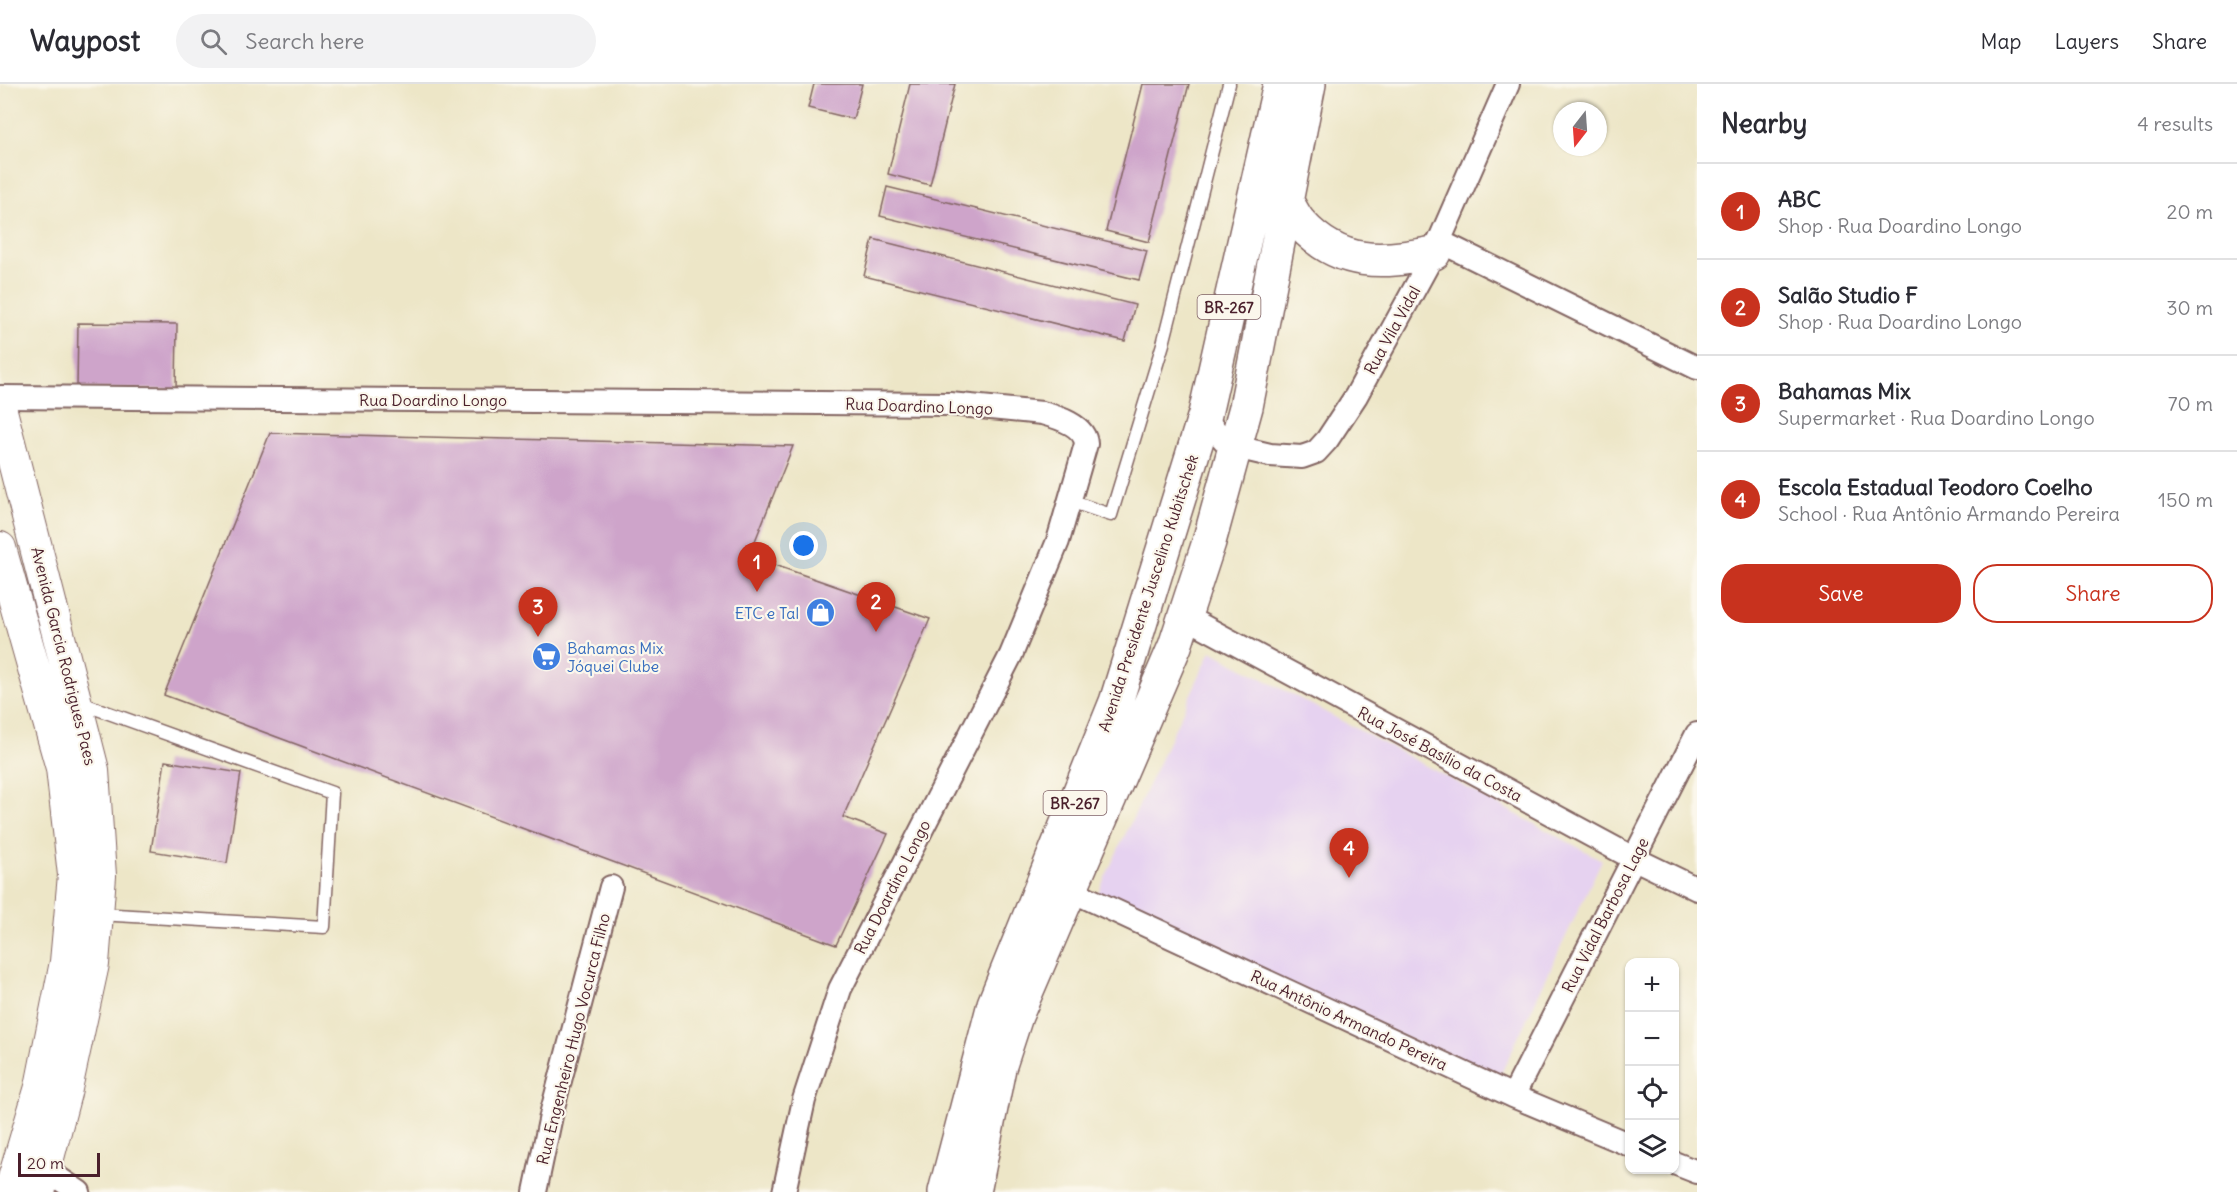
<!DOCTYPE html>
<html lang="en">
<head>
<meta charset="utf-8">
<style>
  :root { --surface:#fff; --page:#f2f2f3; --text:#2b2b33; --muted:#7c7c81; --line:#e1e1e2; --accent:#c8321e }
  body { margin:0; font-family:Delius,sans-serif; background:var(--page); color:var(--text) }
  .controls { position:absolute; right:18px; bottom:18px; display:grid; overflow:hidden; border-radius:12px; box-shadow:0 2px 4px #0004 }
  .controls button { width:54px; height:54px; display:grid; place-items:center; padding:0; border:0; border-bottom:2px solid var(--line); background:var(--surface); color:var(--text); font:30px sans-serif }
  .compass { position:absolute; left:1553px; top:18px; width:54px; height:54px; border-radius:50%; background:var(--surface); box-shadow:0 2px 4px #0004; rotate:197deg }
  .scale { position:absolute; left:18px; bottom:15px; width:82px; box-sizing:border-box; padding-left:6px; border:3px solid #4a1f2b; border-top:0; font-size:16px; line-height:21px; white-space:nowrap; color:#4a1f2b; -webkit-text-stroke:4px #fbf7ec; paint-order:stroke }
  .you { position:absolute; left:804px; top:462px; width:21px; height:21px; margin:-15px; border:4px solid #fff; border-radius:50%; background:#1a73e8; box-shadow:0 0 0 9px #1a73e833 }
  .badge { display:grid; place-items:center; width:39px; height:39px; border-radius:50%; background:var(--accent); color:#fff; font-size:20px; font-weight:700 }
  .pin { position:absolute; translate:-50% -50px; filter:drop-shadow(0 2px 3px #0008) }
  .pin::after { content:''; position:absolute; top:32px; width:21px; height:18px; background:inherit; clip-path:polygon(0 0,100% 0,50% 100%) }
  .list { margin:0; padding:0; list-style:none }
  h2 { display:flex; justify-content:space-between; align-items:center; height:78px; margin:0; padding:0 24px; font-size:26px }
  h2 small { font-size:20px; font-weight:400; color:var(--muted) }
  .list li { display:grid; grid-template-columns:39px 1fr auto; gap:18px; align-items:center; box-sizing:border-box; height:96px; padding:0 24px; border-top:2px solid var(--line) }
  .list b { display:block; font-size:22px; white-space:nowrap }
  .list p { margin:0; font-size:20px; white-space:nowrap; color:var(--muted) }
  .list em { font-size:20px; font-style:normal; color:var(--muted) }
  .actions { display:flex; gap:12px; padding:18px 24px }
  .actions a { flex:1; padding:14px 0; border:2px solid var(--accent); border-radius:24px; text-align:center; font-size:21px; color:var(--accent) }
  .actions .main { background:var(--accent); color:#fff }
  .icon { flex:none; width:33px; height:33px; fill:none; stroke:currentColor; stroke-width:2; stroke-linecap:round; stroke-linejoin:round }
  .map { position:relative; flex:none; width:1697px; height:1108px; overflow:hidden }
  header { display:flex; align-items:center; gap:36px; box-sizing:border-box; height:84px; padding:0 30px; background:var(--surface); border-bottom:2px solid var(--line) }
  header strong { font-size:28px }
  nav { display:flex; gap:33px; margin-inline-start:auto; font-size:21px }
  .search { width:420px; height:54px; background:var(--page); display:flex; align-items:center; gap:15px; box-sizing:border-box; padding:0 21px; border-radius:33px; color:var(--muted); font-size:22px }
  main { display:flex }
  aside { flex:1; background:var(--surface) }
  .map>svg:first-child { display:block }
  .built { fill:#e6d2f0 }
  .building { fill:#cea4ca }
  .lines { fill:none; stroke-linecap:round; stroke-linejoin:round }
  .lane-casing { stroke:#836562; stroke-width:15 }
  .street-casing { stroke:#836562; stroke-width:26 }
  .secondary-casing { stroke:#836562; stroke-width:34 }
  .highway-casing { stroke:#836562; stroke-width:36 }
  .lane { stroke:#fff; stroke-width:12 }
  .street { stroke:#fff; stroke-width:22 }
  .secondary { stroke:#fff; stroke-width:32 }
  .highway { stroke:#fff; stroke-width:33 }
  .labels { text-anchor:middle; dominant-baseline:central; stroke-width:4.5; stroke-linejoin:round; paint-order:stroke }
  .shield { fill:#fbf7ec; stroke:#7f6065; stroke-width:1.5 }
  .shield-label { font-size:15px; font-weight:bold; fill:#4a1f2b }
  .street-label { font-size:16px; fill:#4a1f2b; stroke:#fbf7ec }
  .shop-label { font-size:16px; fill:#366cbe; stroke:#fbf7ec; text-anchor:end }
</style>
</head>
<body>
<header>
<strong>Waypost</strong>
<div class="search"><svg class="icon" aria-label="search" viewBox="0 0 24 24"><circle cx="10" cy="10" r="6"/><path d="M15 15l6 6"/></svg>Search here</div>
<nav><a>Map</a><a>Layers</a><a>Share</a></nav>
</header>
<main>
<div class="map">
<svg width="1697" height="1108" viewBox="0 0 1697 1108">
  <rect width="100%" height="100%" fill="#fbf7ec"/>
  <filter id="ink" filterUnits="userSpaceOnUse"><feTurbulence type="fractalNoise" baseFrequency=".0167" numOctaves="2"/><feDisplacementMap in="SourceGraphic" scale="12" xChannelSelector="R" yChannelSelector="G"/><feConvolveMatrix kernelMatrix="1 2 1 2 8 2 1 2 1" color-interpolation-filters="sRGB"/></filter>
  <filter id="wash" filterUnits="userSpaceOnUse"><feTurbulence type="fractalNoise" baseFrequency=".008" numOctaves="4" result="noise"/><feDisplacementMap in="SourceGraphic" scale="24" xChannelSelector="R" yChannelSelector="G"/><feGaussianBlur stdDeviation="1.35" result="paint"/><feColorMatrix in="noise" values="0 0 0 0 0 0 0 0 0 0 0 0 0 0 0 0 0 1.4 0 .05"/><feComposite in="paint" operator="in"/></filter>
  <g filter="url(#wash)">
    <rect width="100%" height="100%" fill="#ede6c7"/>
    <path class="built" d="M 1211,567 L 1602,776 L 1498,996 L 1096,813 Z"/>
    <g id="blocks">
      <path class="building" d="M 814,0 L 862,0 L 853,35 L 808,24 Z
        M 910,0 L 955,0 L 930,101 L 888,90 Z
        M 1143,0 L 1189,0 L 1149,158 L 1106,147 Z
        M 887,103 L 1147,167 L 1139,196 L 880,132 Z
        M 873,155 L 1135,221 L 1125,257 L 864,192 Z
        M 78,239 L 177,240 L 176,306 L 77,305 Z
        M 270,349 L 793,362 L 749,472 L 930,535 L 843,733 L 888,750 L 836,861 L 164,611 Z
        M 165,677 L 241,689 L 227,779 L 151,767 Z"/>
    </g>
  </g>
  <g filter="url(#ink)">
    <use href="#blocks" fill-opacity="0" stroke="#836562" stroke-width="1.5"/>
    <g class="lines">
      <defs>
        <path id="lane" d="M 1070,417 L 1111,431 L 1163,260 L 1229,0
          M 78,618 L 332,709 L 324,843 L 98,830"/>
        <path id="street" d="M 1439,157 L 1697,284
          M 0,313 L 950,320 L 1042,329 C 1057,333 1085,341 1086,360 L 1058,457 L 1011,571 L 840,905 L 804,1016 L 784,1108
          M 1205,330 L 1212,343 L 1225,357 L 1236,363 L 1270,371 L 1302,373 L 1316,368 L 1327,356 L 1356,312 L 1434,169 L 1508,0
          M 1184,532 L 1633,774 L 1697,805
          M 1070,806 L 1513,1012 L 1630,1061
          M 1513,1012 L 1697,650
          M 1674,1079 L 1697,1088
          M 45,1085 L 79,1108
          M 535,1108 L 552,1027 L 611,803"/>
        <path id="secondary" d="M 0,323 L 93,686 L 100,792 L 93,880 L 65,1009 L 39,1108
          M 0,464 L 62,684 L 74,791 L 66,878 L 41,1003 L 10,1108"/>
        <path id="highway" d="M 1286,117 C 1291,124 1295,134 1301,140 C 1340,183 1383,179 1434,169
          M 945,1108 L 994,920 L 1116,618 L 1205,330 L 1280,0
          M 974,1108 L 999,984 L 1016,932 L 1175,562 L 1209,458 L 1246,323 L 1309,0"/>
      </defs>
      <use href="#lane" class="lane-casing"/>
      <use href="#street" class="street-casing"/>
      <use href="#secondary" class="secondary-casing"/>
      <use href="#highway" class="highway-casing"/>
      <use href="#lane" class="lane"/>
      <use href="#street" class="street"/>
      <use href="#secondary" class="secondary"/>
      <use href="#highway" class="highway"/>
    </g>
  </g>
  <defs>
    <symbol id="shop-disc" viewBox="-11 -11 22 22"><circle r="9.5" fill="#3f7fe0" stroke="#fbf7ec"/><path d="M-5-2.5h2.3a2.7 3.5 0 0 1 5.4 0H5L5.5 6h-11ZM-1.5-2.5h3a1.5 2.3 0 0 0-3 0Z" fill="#fff"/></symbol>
    <symbol id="supermarket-disc" viewBox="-11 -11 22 22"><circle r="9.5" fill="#3f7fe0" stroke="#fbf7ec"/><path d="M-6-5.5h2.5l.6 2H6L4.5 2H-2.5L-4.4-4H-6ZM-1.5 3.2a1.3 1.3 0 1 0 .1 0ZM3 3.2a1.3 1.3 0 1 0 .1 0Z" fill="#fff"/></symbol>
  </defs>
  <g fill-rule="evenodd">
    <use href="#shop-disc" x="804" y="512" width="33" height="33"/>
    <use href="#supermarket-disc" x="530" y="556" width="33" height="33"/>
  </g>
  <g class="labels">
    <g class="shield">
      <rect x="1197.5" y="211" width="63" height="24" rx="4.5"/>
      <rect x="1043.5" y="707" width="63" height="24" rx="4.5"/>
    </g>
    <g class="shield-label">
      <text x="1229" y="223">BR-267</text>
      <text x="1075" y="719">BR-267</text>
    </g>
    <g class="street-label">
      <text transform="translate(1392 246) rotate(-61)">Rua Vila Vidal</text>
      <text x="433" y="316">Rua Doardino Longo</text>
      <text transform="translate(919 322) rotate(2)">Rua Doardino Longo</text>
      <text transform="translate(1148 509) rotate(-72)">Avenida Presidente Juscelino Kubitschek</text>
      <text transform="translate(64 572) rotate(76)">Avenida Garcia Rodrigues Paes</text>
      <text transform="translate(1440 670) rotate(28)">Rua José Basílio da Costa</text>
      <text transform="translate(892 803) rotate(-63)">Rua Doardino Longo</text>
      <text transform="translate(1605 831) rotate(-63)">Rua Vidal Barbosa Lage</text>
      <text transform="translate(1349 936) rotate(25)">Rua Antônio Armando Pereira</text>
      <text transform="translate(573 955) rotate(-76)">Rua Engenheiro Hugo Vocurca Filho</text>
    </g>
    <g class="shop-label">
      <text x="799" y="529">ETC e Tal</text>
      <text x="567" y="564" text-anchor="start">Bahamas Mix<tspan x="567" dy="18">Jóquei Clube</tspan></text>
    </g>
  </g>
</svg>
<div class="controls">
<button>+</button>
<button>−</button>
<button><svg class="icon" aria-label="locate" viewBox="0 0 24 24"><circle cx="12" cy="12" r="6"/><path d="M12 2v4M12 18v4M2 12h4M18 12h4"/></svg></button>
<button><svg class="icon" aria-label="layers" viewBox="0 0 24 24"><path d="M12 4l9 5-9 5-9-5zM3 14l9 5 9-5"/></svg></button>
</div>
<svg class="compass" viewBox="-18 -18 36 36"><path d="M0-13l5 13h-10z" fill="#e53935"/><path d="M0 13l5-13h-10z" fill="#7c7c81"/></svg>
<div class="scale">20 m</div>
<div class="you"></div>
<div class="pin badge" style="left:757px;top:508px">1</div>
<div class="pin badge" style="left:876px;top:548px">2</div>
<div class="pin badge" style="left:538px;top:553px">3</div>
<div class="pin badge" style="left:1349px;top:794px">4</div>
</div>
<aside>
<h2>Nearby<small>4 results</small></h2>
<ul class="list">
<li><span class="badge">1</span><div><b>ABC</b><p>Shop · Rua Doardino Longo</p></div><em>20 m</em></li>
<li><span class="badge">2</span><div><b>Salão Studio F</b><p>Shop · Rua Doardino Longo</p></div><em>30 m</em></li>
<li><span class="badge">3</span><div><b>Bahamas Mix</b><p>Supermarket · Rua Doardino Longo</p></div><em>70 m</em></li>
<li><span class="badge">4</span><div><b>Escola Estadual Teodoro Coelho</b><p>School · Rua Antônio Armando Pereira</p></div><em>150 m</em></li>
</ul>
<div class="actions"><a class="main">Save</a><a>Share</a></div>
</aside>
</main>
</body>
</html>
